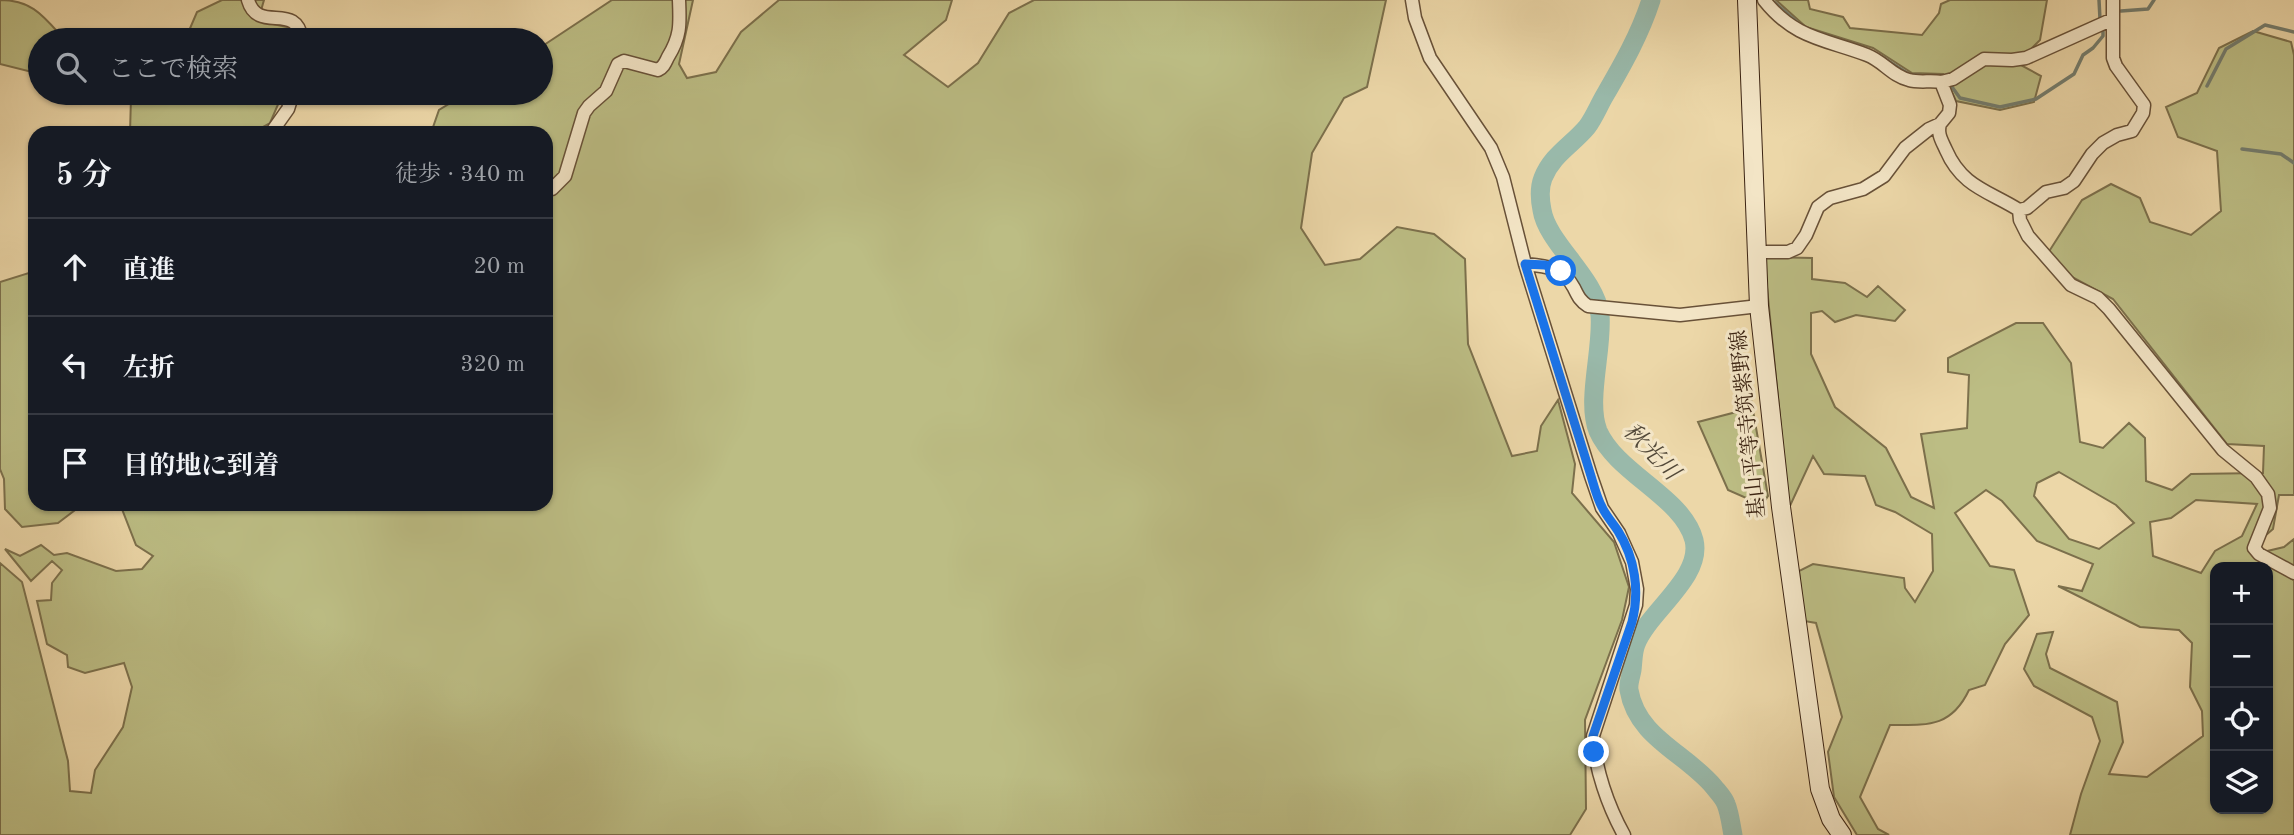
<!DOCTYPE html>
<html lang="ja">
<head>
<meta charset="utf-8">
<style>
  :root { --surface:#171b24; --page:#20242c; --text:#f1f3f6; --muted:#9ea1a6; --line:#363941 }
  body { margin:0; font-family:"Old Standard TT","Noto Serif JP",serif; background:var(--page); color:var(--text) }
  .controls { position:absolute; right:21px; bottom:21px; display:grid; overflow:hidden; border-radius:14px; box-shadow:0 2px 5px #0004 }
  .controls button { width:63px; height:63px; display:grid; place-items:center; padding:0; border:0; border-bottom:2px solid var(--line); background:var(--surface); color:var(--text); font:35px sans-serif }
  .stop { position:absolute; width:21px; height:21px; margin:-16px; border:5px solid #1a73e8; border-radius:50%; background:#fff }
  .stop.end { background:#1a73e8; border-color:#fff; box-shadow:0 2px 7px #0008 }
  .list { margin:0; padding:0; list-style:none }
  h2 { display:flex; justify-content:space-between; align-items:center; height:91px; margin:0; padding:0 28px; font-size:30px }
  h2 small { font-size:23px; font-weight:400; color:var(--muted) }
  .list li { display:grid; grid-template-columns:46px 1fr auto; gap:21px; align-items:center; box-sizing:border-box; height:98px; padding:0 28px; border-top:2px solid var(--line) }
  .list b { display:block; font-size:26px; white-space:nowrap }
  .list em { font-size:23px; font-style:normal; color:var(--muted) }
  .icon { flex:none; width:38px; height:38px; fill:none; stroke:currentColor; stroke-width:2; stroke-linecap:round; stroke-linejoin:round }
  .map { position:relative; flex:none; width:2294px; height:835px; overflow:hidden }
  .search { position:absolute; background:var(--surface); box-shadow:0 2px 5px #0004; left:28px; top:28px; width:525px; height:77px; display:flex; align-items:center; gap:18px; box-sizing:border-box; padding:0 24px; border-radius:38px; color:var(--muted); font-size:26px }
  .panel { position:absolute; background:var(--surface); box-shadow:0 2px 5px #0004; left:28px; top:126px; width:525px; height:385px; border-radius:21px }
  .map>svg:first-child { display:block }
  .green { fill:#bcbd84; stroke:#7c704c; stroke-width:2; fill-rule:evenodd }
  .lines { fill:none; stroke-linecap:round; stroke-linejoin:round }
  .stream { stroke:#747d6e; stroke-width:3.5 }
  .river { stroke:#99b9aa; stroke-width:19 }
  .minor-casing { stroke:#685138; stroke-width:15 }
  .secondary-casing { stroke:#3c2413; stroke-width:20 }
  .minor { stroke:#f3e5c6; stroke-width:12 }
  .secondary { stroke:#f3e5c6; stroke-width:18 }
  .route { stroke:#1a73e8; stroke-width:9 }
  .labels { text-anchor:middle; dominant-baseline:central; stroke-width:6; stroke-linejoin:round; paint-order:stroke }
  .street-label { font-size:21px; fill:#3c2413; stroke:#f3e5c6 }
  .water-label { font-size:23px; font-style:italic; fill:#534939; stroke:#f3e5c6 }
</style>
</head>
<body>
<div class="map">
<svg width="2294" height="835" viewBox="0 0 2294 835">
  <rect width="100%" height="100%" fill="#ecd7a8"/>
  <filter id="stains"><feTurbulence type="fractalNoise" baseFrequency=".00286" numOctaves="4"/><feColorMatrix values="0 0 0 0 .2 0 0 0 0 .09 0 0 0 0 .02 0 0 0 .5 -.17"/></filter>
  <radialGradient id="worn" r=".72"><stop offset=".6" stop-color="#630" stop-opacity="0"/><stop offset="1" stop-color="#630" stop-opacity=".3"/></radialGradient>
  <path class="green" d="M 0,0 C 33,0 44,17 65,40 L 40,40 L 40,74 L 0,64 Z
    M 222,0 L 264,0 L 258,21 L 287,27 L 294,34 L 293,40 L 185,40 L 197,12 Z
    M 612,0 L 693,0 L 679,64 L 687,78 L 716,72 L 741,32 L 779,0 L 952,0 L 946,20 L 904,55 L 948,87 L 978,63 L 1009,13 L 1034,0 L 1386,0 L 1367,87 L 1344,98 L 1312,153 L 1301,228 L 1325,265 L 1360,259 L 1397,227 L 1434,234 L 1465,259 L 1468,344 L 1512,456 L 1537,451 L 1541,426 L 1558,400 L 1575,464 L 1572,493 L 1614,542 L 1629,587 L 1622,620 L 1585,720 L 1586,809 L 1570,835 L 0,835 L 0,563 L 22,582 L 68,761 L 70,791 L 91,793 L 95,770 L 123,727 L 132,687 L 124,663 L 85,673 L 68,667 L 67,655 L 47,644 L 37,601 L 51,600 L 52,583 L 62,570 L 52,561 L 31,581 L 5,549 L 20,556 L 41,545 L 54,555 L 67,553 L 116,571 L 142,569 L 153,556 L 136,545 L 120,504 L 546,504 L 546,133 L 431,133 L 439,110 L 467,93 L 541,93 L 541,47 Z
    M 1776,0 L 1808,0 L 1810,9 L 1843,17 L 1850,28 L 1922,35 L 1939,13 L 1941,4 L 1950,0 L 2047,0 L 2040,40 L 2017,63 L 2041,76 L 2034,102 L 2000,110 L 1956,101 L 1943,74 L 1912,73 L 1873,48 L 1806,27 Z
    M 2253,31 L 2291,42 L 2294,55 L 2294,495 L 2279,495 L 2273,529 L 2258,542 L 2263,552 L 2284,547 L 2294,539 L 2294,567 L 2287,565 L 2290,578 L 2294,580 L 2294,835 L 2070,835 L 2081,794 L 2100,741 L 2092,717 L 2034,686 L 2024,669 L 2037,634 L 2053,632 L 2046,654 L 2050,668 L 2117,702 L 2123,742 L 2109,774 L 2147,777 L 2203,736 L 2202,711 L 2190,687 L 2192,643 L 2179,630 L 2140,627 L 2058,586 L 2082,591 L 2093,564 L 2037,541 L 2002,501 L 1986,490 L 1955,513 L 1990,566 L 2014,570 L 2029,615 L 2005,644 L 1985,685 L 1969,690 C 1951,728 1927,725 1890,725 L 1860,797 L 1878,829 L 1889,835 L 1857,835 L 1834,797 L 1828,752 L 1842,717 L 1816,623 L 1804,621 L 1799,571 L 1813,564 L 1904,578 L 1905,588 L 1915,602 L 1933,571 L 1932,534 L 1895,512 L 1876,505 L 1865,476 L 1824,474 L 1813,456 L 1789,508 L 1764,257 L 1812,258 L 1812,279 L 1845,283 L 1867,297 L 1878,286 L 1905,310 L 1895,321 L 1856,315 L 1835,322 L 1822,311 L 1811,313 L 1811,354 L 1835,407 L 1886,448 L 1911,497 L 1934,508 L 1921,434 L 1967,428 L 1969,375 L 1948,372 L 1948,358 L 2016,323 L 2043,323 L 2071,363 L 2080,442 L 2103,448 L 2129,423 L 2145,438 L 2146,481 L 2172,490 L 2191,474 L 2263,473 L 2264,446 L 2227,444 L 2113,299 L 2072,277 L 2048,253 L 2082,200 L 2111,184 L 2140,198 L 2150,222 L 2191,235 L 2221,211 L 2217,151 L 2178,137 L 2166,107 L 2197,93 L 2219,48 ZM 2059,472 L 2116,505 L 2134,523 L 2099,549 L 2069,539 L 2034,496 L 2037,483 ZM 2196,500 L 2257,504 L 2242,536 L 2215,551 L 2201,573 L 2153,556 L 2150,522 L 2171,518 ZM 2215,567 L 2268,567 L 2268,809 L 2215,809 Z
    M 116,93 L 283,93 L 270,123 L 252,133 L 130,133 L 131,97 Z
    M 35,271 L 35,504 L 83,504 L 58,523 L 22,527 L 5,509 L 4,479 L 0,469 L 0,282 Z
    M 1751,399 L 1768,496 L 1762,505 L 1728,490 L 1698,422 L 1740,411 Z"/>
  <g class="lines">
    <path class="stream" d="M 2099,0 L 2100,19
      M 1774,2 L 1798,23
      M 2121,11 L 2148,9 L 2154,0
      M 1882,57 L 1910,75 L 1926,76
      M 2207,86 L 2226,49 L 2265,25 L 2294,32
      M 1952,87 L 1960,98 L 2000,107 L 2036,99 L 2074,74 L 2083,55 L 2093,48 L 2103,36 L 2103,30
      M 2242,149 L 2281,154 L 2294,163"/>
    <path class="river" d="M 1651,0 C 1640,34 1623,64 1605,95 C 1599,105 1594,118 1587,127 C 1572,145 1552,155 1543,178 C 1539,188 1540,200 1542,210 C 1547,243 1596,278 1600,315 C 1603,349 1586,401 1598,431 C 1617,474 1683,497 1694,540 C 1703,577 1649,611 1636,644 C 1633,651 1633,661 1632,670 C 1631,676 1628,684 1629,690 C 1637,738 1686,753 1714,787 C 1718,792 1724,798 1726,804 C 1730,814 1731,825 1733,835"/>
    <defs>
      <path id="minor" d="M 248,0 C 258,35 297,0 302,40
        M 1412,0 L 1415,18 L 1430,58 L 1491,148 L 1503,177 L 1525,264 L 1591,476 L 1602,508 L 1619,533 L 1632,562 L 1637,589 L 1636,605 L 1593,736 C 1595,769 1608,806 1624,835
        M 1941,82 L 1953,79 L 1984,59 L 2012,60 L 2026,58 L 2113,19
        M 1940,124 C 1937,134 1942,141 1946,150 C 1962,187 1989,191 2019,210 L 2020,220 L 2028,236 L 2071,285 L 2098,298 L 2109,309 L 2223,450 L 2256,477 L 2268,494 L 2270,508 L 2254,548 L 2259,554 L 2294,573
        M 271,133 L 288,109 L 293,93
        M 546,189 L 552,189 L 565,176 L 584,113 L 589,106 L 606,91 L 618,64 L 624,61 L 658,70 C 664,67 665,63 668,57 C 681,36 680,24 679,0
        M 2019,210 L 2027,208 L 2046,192 L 2064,188 L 2074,181 L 2092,154 L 2103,143 L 2117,135 L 2132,131 L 2143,113 L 2144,105 L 2116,66 L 2113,58 L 2113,0
        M 1757,252 L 1788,252 L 1797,248 L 1806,235 L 1818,207 L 1830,198 L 1863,189 L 1884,176 L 1905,148 L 1929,129 L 1940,124 L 1949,113 L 1950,105 L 1941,82 C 1931,80 1919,83 1909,80 C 1892,76 1883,61 1867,55 C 1825,39 1795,39 1764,0
        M 1525,264 C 1546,266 1563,267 1574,288 C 1578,296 1580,301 1588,306 L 1680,315 L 1759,306"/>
      <path id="secondary" d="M 1747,0 L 1759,306 L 1781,507 L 1820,789 L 1831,819 L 1842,835"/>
    </defs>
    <use href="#minor" class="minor-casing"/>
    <use href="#secondary" class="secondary-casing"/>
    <use href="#minor" class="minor"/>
    <use href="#secondary" class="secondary"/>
  </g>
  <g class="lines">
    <path class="route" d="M 1561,271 L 1545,265 L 1525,264 L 1591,476 C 1594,486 1597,498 1602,507 C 1606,516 1613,523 1618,531 C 1635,558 1640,591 1632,622 L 1593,736 L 1594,752"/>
  </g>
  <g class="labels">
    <g class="street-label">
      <text transform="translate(1749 424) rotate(-96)">基山平等寺筑紫野線</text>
    </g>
    <g class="water-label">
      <text transform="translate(1651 452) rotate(46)">秋光川</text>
    </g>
  </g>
  <rect width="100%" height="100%" filter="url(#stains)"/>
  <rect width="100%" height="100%" fill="url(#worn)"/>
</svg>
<div class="controls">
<button>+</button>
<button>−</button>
<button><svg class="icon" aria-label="locate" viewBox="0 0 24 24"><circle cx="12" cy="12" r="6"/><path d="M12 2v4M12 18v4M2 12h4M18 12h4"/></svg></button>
<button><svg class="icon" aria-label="layers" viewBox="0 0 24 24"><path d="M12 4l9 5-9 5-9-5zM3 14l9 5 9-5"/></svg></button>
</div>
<div class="stop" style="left:1561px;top:271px"></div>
<div class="stop end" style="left:1594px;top:752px"></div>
<div class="search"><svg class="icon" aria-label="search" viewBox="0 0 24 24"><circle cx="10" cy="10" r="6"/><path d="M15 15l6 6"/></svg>ここで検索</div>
<section class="panel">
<h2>5 分<small>徒歩 · 340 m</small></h2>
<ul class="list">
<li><svg class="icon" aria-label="ahead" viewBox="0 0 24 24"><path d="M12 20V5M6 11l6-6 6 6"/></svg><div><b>直進</b></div><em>20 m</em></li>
<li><svg class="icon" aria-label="left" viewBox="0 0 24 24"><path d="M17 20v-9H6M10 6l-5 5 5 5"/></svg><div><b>左折</b></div><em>320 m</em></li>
<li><svg class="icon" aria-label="arrive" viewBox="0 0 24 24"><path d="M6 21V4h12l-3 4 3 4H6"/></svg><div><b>目的地に到着</b></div></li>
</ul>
</section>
</div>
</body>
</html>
